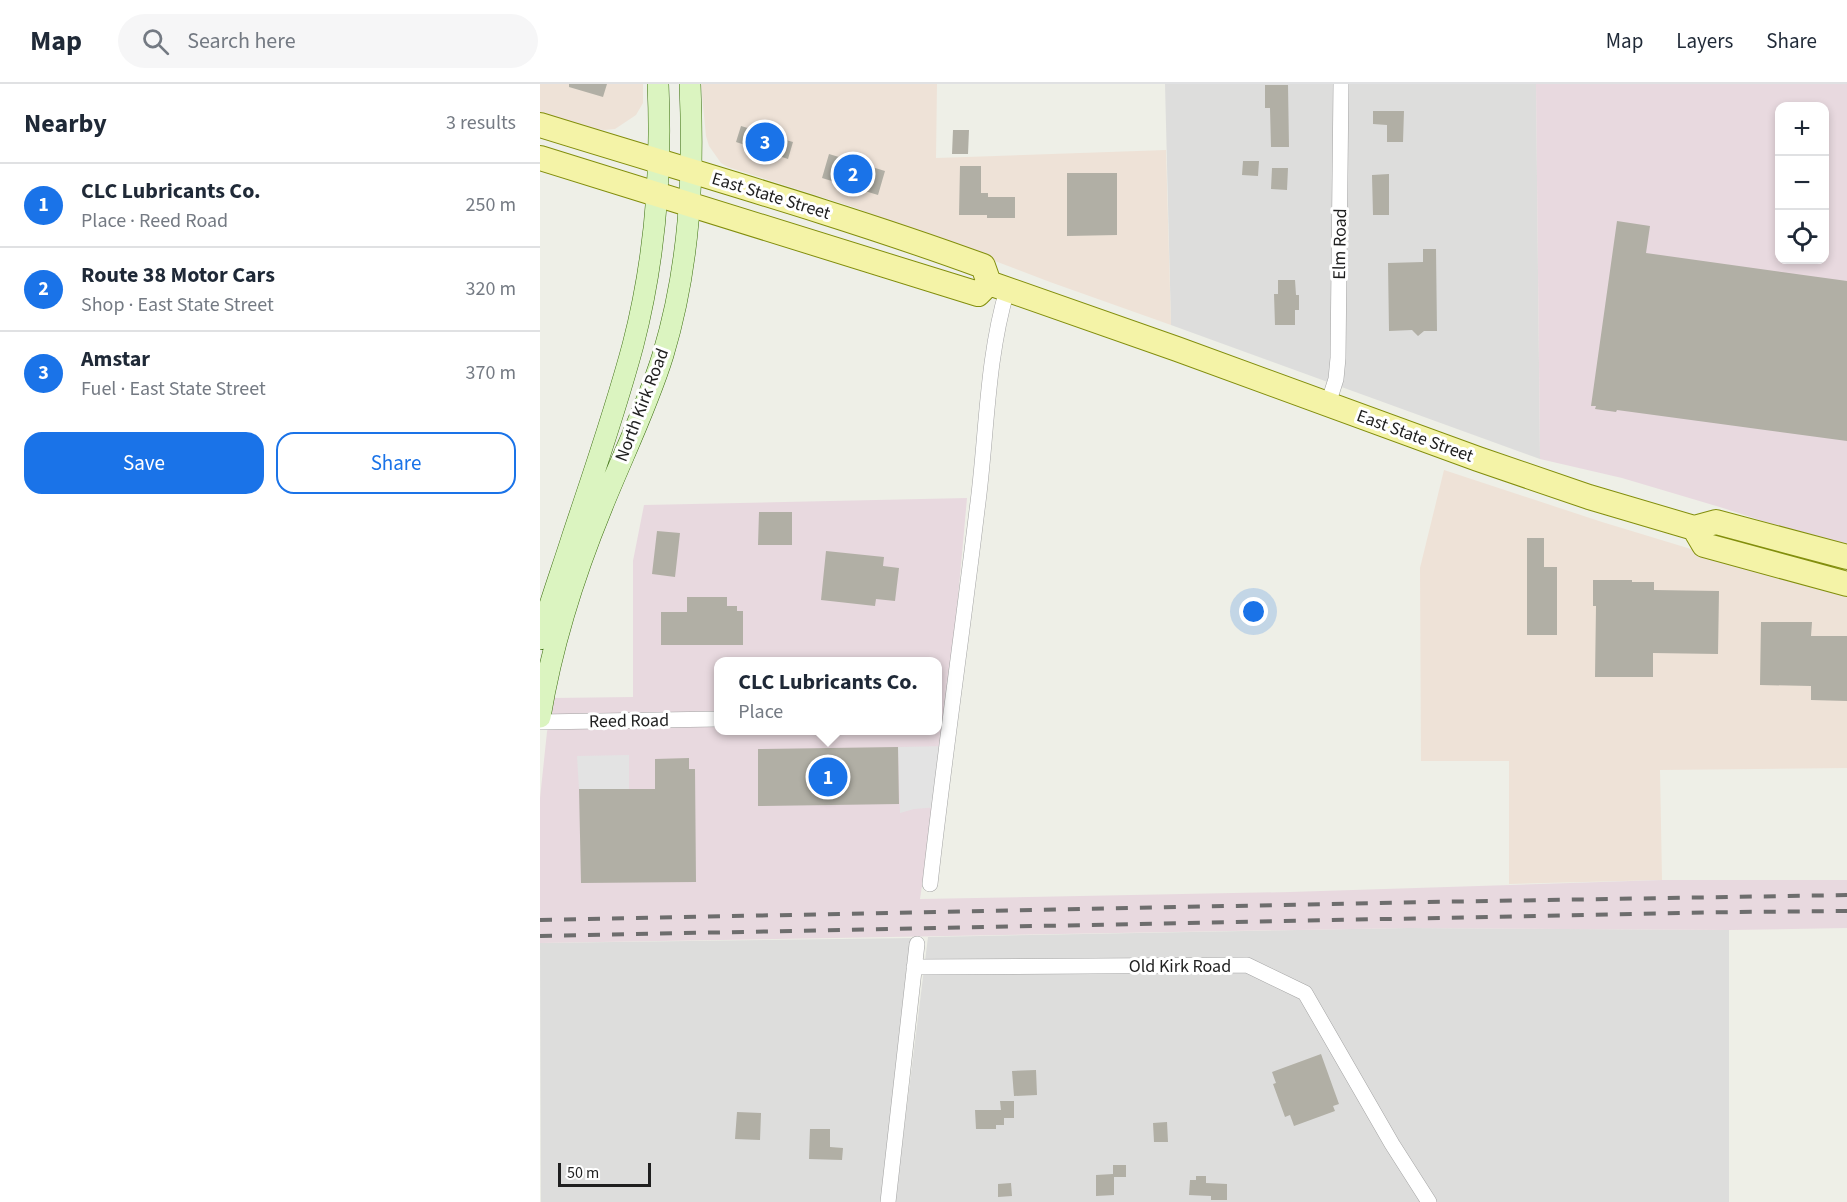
<!DOCTYPE html>
<html lang="en">
<head>
<meta charset="utf-8">
<style>
  :root { --surface:#fff; --page:#f6f6f7; --text:#1f2937; --muted:#747a83; --line:#e0e1e3; --accent:#1a73e8 }
  body { margin:0; font-family:"Source Sans 3",sans-serif; background:var(--page); color:var(--text) }
  .controls { position:absolute; right:18px; top:18px; display:grid; overflow:hidden; border-radius:12px; box-shadow:0 3px 9px #0003 }
  .controls button { width:54px; height:54px; display:grid; place-items:center; padding:0; border:0; border-bottom:2px solid var(--line); background:var(--surface); color:var(--text); font:30px sans-serif }
  .scale { position:absolute; left:18px; bottom:15px; width:93px; box-sizing:border-box; padding-left:6px; border:3px solid #1f1f1f; border-top:0; font-size:16px; line-height:21px; white-space:nowrap; color:#1f1f1f; -webkit-text-stroke:4px #fff; paint-order:stroke }
  .you { position:absolute; left:714px; top:528px; width:21px; height:21px; margin:-15px; border:4px solid #fff; border-radius:50%; background:#1a73e8; box-shadow:0 0 0 9px #1a73e833 }
  .badge { display:grid; place-items:center; width:39px; height:39px; border-radius:50%; background:var(--accent); color:#fff; font-size:20px; font-weight:700 }
  .pin { position:absolute; translate:-50% -50%; border:3px solid #fff; box-shadow:0 2px 6px #0006 }
  .popup { position:absolute; left:174px; top:573px; width:228px; height:78px; box-sizing:border-box; display:grid; place-content:center; border-radius:12px; background:var(--surface); filter:drop-shadow(0 2px 4px #0005); font-size:20px; white-space:nowrap; color:var(--muted) }
  .popup b { font-size:22px; color:var(--text) }
  .popup::after { content:''; position:absolute; left:50%; top:100%; margin-left:-12px; border:12px solid transparent; border-top-color:var(--surface) }
  .list { margin:0; padding:0; list-style:none }
  h2 { display:flex; justify-content:space-between; align-items:center; height:78px; margin:0; padding:0 24px; font-size:26px }
  h2 small { font-size:20px; font-weight:400; color:var(--muted) }
  .list li { display:grid; grid-template-columns:39px 1fr auto; gap:18px; align-items:center; box-sizing:border-box; height:84px; padding:0 24px; border-top:2px solid var(--line) }
  .list b { display:block; font-size:22px; white-space:nowrap }
  .list p { margin:0; font-size:20px; white-space:nowrap; color:var(--muted) }
  .list em { font-size:20px; font-style:normal; color:var(--muted) }
  .actions { display:flex; gap:12px; padding:18px 24px }
  .actions a { flex:1; padding:14px 0; border:2px solid var(--accent); border-radius:18px; text-align:center; font-size:21px; color:var(--accent) }
  .actions .main { background:var(--accent); color:#fff }
  .icon { flex:none; width:33px; height:33px; fill:none; stroke:currentColor; stroke-width:2; stroke-linecap:round; stroke-linejoin:round }
  .map { position:relative; flex:none; width:1307px; height:1118px; overflow:hidden }
  header { display:flex; align-items:center; gap:36px; box-sizing:border-box; height:84px; padding:0 30px; background:var(--surface); border-bottom:2px solid var(--line) }
  header strong { font-size:28px }
  nav { display:flex; gap:33px; margin-inline-start:auto; font-size:21px }
  .search { width:420px; height:54px; background:var(--page); display:flex; align-items:center; gap:15px; box-sizing:border-box; padding:0 21px; border-radius:33px; color:var(--muted); font-size:22px }
  main { display:flex }
  aside { flex:1; background:var(--surface) }
  .map>svg:first-child { display:block }
  .residential { fill:#dddddc }
  .commercial { fill:#eee2d7 }
  .industrial { fill:#e8d9df; fill-rule:evenodd }
  .parking { fill:#e3e3e3 }
  .building { fill:#b1afa5 }
  .lines { fill:none; stroke-linecap:round; stroke-linejoin:round }
  .street-casing { stroke:#a3a3a3; stroke-width:16 }
  .secondary-casing { stroke:#3b6e0f; stroke-width:22 }
  .primary-casing { stroke:#828e0d; stroke-width:26 }
  .street { stroke:#fff; stroke-width:15 }
  .secondary { stroke:#dbf4c0; stroke-width:21 }
  .primary { stroke:#f4f3a7; stroke-width:24 }
  .rail { stroke:#6d6d6d; stroke-width:4; stroke-dasharray:12 12; stroke-linecap:butt }
  .labels { text-anchor:middle; dominant-baseline:central; stroke-width:6; stroke-linejoin:round; paint-order:stroke }
  .street-label { font-size:18px; fill:#1f1f1f; stroke:#fff }
</style>
</head>
<body>
<header>
<strong>Map</strong>
<div class="search"><svg class="icon" aria-label="search" viewBox="0 0 24 24"><circle cx="10" cy="10" r="6"/><path d="M15 15l6 6"/></svg>Search here</div>
<nav><a>Map</a><a>Layers</a><a>Share</a></nav>
</header>
<main>
<aside>
<h2>Nearby<small>3 results</small></h2>
<ul class="list">
<li><span class="badge">1</span><div><b>CLC Lubricants Co.</b><p>Place · Reed Road</p></div><em>250 m</em></li>
<li><span class="badge">2</span><div><b>Route 38 Motor Cars</b><p>Shop · East State Street</p></div><em>320 m</em></li>
<li><span class="badge">3</span><div><b>Amstar</b><p>Fuel · East State Street</p></div><em>370 m</em></li>
</ul>
<div class="actions"><a class="main">Save</a><a>Share</a></div>
</aside>
<div class="map">
<svg width="1307" height="1118" viewBox="0 0 1307 1118">
  <rect width="100%" height="100%" fill="#eeefe7"/>
  <path class="residential" d="M 625,0 L 996,0 L 1000,375 L 631,241 Z
    M 868,844 L 1189,846 L 1189,1118 L 355,1118 L 388,853 Z
    M 373,854 L 342,1118 L 1,1118 L 0,859 Z"/>
  <path class="commercial" d="M 0,0 L 103,0 L 103,19 L 96,31 L 75,45 L 64,46 L 49,44 L 0,31 Z
    M 161,0 L 397,0 L 396,74 L 626,66 L 631,241 L 510,198 L 313,123 L 188,83 L 181,79 L 169,62 L 166,52 Z
    M 904,386 L 1062,438 L 1174,472 L 1307,508 L 1307,684 L 1120,686 L 1122,796 L 969,800 L 969,677 L 881,677 L 880,484 Z"/>
  <path class="industrial" d="M 996,0 L 1307,0 L 1307,465 L 1183,424 L 1082,394 L 1000,375 ZM 1240,22 L 1284,22 L 1284,176 L 1240,176 Z
    M 427,414 L 408,625 L 380,815 L 750,808 L 1122,796 L 1307,796 L 1307,844 L 1189,846 L 868,844 L 0,859 L 0,714 L 7,648 L 13,614 L 93,613 L 93,477 L 104,421 ZM 178,578 L 398,578 L 398,646 L 178,646 Z"/>
  <path class="parking" d="M 407,662 L 398,723 L 374,725 L 360,729 L 358,663 Z
    M 89,671 L 89,705 L 39,705 L 37,672 Z"/>
  <path class="building" d="M 29,0 L 67,0 L 63,13 L 29,3 Z
    M 725,1 L 748,1 L 749,63 L 731,63 L 730,24 L 725,24 Z
    M 833,27 L 864,27 L 863,58 L 847,58 L 847,41 L 833,40 Z
    M 224,38 L 235,42 L 232,52 L 253,58 L 248,75 L 196,58 L 201,42 L 221,48 Z
    M 413,46 L 429,46 L 428,70 L 412,70 Z
    M 289,70 L 345,87 L 338,111 L 282,94 Z
    M 703,77 L 719,77 L 718,92 L 702,91 Z
    M 420,82 L 441,82 L 441,109 L 448,109 L 448,113 L 475,113 L 475,134 L 447,134 L 447,131 L 419,131 Z
    M 732,84 L 748,84 L 747,106 L 731,105 Z
    M 527,89 L 577,89 L 577,151 L 527,152 Z
    M 849,90 L 849,131 L 833,131 L 832,91 Z
    M 1077,137 L 1110,142 L 1106,169 L 1307,197 L 1307,357 L 1077,326 L 1076,328 L 1055,325 L 1056,322 L 1051,322 Z
    M 883,165 L 896,165 L 897,247 L 884,247 L 878,252 L 872,246 L 849,247 L 848,179 L 883,178 Z
    M 738,196 L 755,196 L 756,211 L 759,211 L 759,226 L 755,226 L 755,241 L 735,241 L 734,210 L 738,210 Z
    M 219,428 L 252,428 L 252,461 L 218,461 Z
    M 117,447 L 140,449 L 135,493 L 112,490 Z
    M 987,454 L 1004,454 L 1004,483 L 1017,483 L 1017,551 L 987,551 Z
    M 286,467 L 344,473 L 343,482 L 359,484 L 355,517 L 336,515 L 335,522 L 281,516 Z
    M 1053,496 L 1092,496 L 1092,498 L 1114,498 L 1114,506 L 1179,507 L 1178,570 L 1113,569 L 1113,593 L 1055,593 L 1056,522 L 1053,522 Z
    M 147,513 L 187,513 L 187,522 L 197,522 L 197,527 L 203,527 L 203,561 L 121,561 L 121,528 L 147,528 Z
    M 1221,538 L 1272,538 L 1271,552 L 1307,552 L 1307,617 L 1271,616 L 1271,602 L 1220,601 Z
    M 358,663 L 359,720 L 218,722 L 218,665 Z
    M 149,674 L 149,685 L 155,685 L 156,798 L 41,799 L 39,705 L 115,705 L 115,675 Z
    M 781,970 L 799,1020 L 793,1022 L 795,1027 L 754,1042 L 750,1031 L 745,1033 L 733,1000 L 736,999 L 732,988 Z
    M 496,986 L 497,1011 L 474,1012 L 472,987 Z
    M 460,1017 L 474,1017 L 474,1034 L 464,1034 L 464,1041 L 456,1041 L 456,1045 L 436,1045 L 435,1026 L 461,1026 Z
    M 197,1028 L 221,1029 L 220,1056 L 195,1055 Z
    M 627,1038 L 628,1058 L 614,1058 L 613,1039 Z
    M 270,1045 L 290,1045 L 290,1063 L 303,1064 L 302,1076 L 269,1075 Z
    M 573,1081 L 586,1081 L 586,1093 L 574,1093 L 574,1111 L 556,1112 L 556,1091 L 573,1090 Z
    M 656,1092 L 666,1092 L 666,1099 L 687,1100 L 687,1116 L 671,1116 L 671,1112 L 649,1111 L 650,1096 L 656,1096 Z
    M 471,1099 L 472,1112 L 458,1113 L 458,1100 Z"/>
  <g class="lines">
    <defs>
      <path id="street" d="M 788,320 L 796,295 L 798,274 L 801,0
        M 0,638 L 178,635
        M 390,800 C 404,675 422,551 437,426 C 447,353 446,277 467,206
        M 374,883 L 707,881 L 765,909 L 852,1060 L 889,1118
        M 348,1118 L 377,860"/>
      <path id="secondary" d="M 0,555 C 9,520 22,486 33,451 C 54,388 76,325 93,261 C 115,176 122,88 118,0
        M 0,633 C 12,560 34,491 62,423 C 82,373 107,323 123,271 C 150,181 154,93 150,0"/>
      <path id="primary" d="M 0,41 C 148,87 298,129 443,182 L 449,199
        M 0,74 L 438,210 L 449,199
        M 449,199 L 637,265 L 938,375 L 1049,413 L 1154,444 L 1176,438 L 1307,473
        M 1154,444 L 1164,461 L 1307,500"/>
    </defs>
    <use href="#street" class="street-casing"/>
    <use href="#secondary" class="secondary-casing"/>
    <use href="#primary" class="primary-casing"/>
    <use href="#street" class="street"/>
    <use href="#secondary" class="secondary"/>
    <use href="#primary" class="primary"/>
    <path class="rail" d="M 0,836 L 887,818 L 1307,811
      M 0,852 L 1194,828 L 1307,827"/>
  </g>
  <g class="labels">
    <g class="street-label">
      <text transform="translate(231 112) rotate(17)">East State Street</text>
      <text transform="translate(800 160) rotate(-89)">Elm Road</text>
      <text transform="translate(102 321) rotate(-69)">North Kirk Road</text>
      <text transform="translate(875 352) rotate(20)">East State Street</text>
      <text transform="translate(89 637) rotate(-1)">Reed Road</text>
      <text x="640" y="882">Old Kirk Road</text>
    </g>
  </g>
</svg>
<div class="controls">
<button>+</button>
<button>−</button>
<button><svg class="icon" aria-label="locate" viewBox="0 0 24 24"><circle cx="12" cy="12" r="6"/><path d="M12 2v4M12 18v4M2 12h4M18 12h4"/></svg></button>
</div>
<div class="scale">50 m</div>
<div class="you"></div>
<div class="pin badge" style="left:288px;top:693px">1</div>
<div class="popup"><b>CLC Lubricants Co.</b>Place</div>
<div class="pin badge" style="left:313px;top:90px">2</div>
<div class="pin badge" style="left:225px;top:58px">3</div>
</div>
</main>
</body>
</html>
